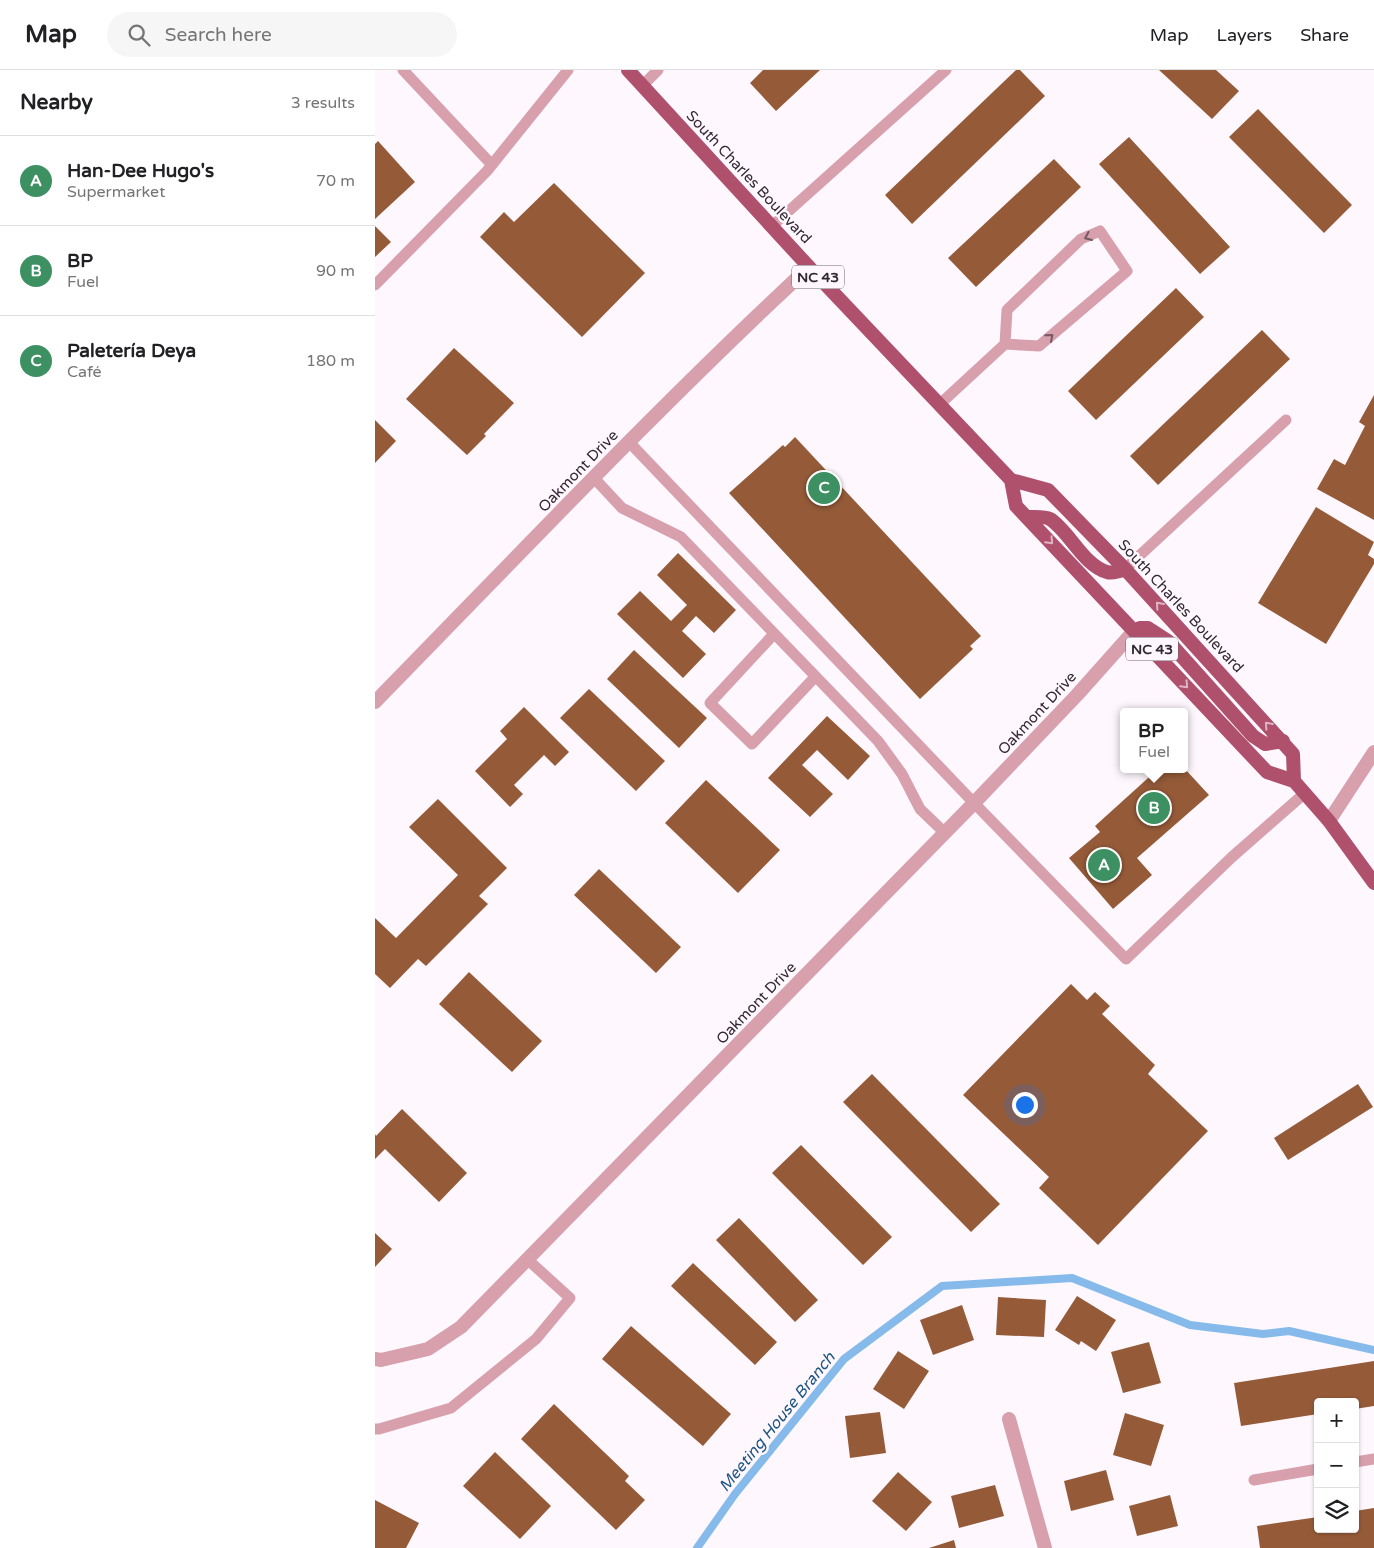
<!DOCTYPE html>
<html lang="en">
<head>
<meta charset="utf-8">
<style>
  :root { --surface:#fff; --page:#f6f6f6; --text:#202124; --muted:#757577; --line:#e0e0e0; --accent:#3d9062 }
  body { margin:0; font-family:"Varela Round",sans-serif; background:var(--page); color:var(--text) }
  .controls { position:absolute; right:15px; bottom:15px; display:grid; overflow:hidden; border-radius:5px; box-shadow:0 1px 4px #0004 }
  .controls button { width:45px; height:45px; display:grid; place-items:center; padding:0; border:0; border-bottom:1px solid var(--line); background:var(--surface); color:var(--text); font:25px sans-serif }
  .you { position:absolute; left:649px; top:1034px; width:18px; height:18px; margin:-12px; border:4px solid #fff; border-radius:50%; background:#1a73e8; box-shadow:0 0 0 8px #1a73e833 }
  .badge { display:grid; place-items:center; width:32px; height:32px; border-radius:50%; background:var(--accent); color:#fff; font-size:16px; font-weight:700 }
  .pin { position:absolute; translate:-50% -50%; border:2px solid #fff; box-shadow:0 1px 5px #0006 }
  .popup { position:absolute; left:745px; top:638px; width:68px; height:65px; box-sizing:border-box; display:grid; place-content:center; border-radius:5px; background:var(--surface); filter:drop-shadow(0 1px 4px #0005); font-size:16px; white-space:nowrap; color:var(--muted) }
  .popup b { font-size:19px; color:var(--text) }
  .popup::after { content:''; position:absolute; left:50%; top:100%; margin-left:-10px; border:10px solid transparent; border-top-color:var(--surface) }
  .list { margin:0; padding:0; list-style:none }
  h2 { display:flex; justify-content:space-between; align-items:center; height:65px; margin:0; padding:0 20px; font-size:21px }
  h2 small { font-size:16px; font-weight:400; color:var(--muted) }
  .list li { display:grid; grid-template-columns:32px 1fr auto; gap:15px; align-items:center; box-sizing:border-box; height:90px; padding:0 20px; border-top:1px solid var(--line) }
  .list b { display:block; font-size:19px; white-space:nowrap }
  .list p { margin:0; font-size:16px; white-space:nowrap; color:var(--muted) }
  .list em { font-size:16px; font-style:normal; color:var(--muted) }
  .icon { flex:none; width:28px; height:28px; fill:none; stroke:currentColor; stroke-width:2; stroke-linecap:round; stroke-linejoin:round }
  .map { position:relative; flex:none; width:999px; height:1478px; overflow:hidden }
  header { display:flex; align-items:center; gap:30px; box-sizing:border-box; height:70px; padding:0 25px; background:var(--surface); border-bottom:1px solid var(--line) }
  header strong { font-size:24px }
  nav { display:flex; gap:28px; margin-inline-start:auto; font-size:18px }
  .search { width:350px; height:45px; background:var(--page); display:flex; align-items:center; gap:12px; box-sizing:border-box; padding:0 18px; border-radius:28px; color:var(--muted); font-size:19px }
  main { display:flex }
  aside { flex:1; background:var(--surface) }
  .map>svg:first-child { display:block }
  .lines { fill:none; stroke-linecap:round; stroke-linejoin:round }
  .stream { stroke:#85baea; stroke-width:8 }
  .building { fill:#955b39 }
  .service { stroke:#d7a0ac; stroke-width:11 }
  .minor { stroke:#d7a0ac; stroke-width:14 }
  .primary { stroke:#af506c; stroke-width:14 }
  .oneway { stroke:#755963 }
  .oneway2 { stroke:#deb5c4 }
  .labels { text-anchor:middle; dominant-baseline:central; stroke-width:5; stroke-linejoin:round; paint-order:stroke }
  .shield { fill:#fef8fe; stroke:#706770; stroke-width:1 }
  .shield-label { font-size:14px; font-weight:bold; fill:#332933 }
  .street-label { font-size:15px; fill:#332933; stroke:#fef8fe }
  .water-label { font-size:16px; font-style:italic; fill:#1c5482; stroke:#fef8fe }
</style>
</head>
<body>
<header>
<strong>Map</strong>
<div class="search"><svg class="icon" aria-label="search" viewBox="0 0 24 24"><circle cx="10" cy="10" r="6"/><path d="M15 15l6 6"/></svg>Search here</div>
<nav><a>Map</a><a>Layers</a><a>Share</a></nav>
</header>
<main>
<aside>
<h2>Nearby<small>3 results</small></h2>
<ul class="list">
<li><span class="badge">A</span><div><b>Han-Dee Hugo's</b><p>Supermarket</p></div><em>70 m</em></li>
<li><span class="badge">B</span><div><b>BP</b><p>Fuel</p></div><em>90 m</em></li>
<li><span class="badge">C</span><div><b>Paletería Deya</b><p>Café</p></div><em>180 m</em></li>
</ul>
</aside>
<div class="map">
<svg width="999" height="1478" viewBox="0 0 999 1478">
  <rect width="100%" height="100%" fill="#fef8fe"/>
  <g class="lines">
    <path class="stream" d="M 322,1478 L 360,1424 L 469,1289 L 567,1216 L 697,1208 L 815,1255 L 888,1264 L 914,1261 L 999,1280"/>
  </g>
  <path class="building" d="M 388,0 L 445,0 L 401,41 L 375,13 Z
    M 641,0 L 645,0 L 670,26 L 537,154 L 510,125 Z
    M 784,0 L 841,0 L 864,21 L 837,49 Z
    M 883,39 L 977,135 L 949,163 L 854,67 Z
    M 754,67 L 855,177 L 825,204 L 724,94 Z
    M 3,71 L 40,112 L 0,149 L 0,74 Z
    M 679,89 L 706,117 L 601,217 L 573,188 Z
    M 179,113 L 270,203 L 207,267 L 105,167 L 129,142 L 139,152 Z
    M 0,156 L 16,172 L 0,187 Z
    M 801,218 L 829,247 L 721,350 L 693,321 Z
    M 887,260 L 915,289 L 783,415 L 755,386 Z
    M 79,278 L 139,333 L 109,364 L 111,366 L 92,385 L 31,329 Z
    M 999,325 L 999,450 L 942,419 L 959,389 L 970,395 L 990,356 L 984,352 Z
    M 0,350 L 21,371 L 0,393 Z
    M 420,367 L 606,566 L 595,576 L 598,579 L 545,629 L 354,423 L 408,375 L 410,377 Z
    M 941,437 L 999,472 L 993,485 L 999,489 L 999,494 L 951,574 L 883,533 Z
    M 303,483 L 361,540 L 339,563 L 321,546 L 307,561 L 331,584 L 308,608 L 242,544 L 265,521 L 296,551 L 312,535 L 282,505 Z
    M 259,580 L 332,648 L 304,678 L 232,609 Z
    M 214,619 L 290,691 L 261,721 L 185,648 Z
    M 149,637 L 194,682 L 180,696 L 169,685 L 139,715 L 148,724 L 135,737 L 100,701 L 132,669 L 125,661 Z
    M 452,646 L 495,686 L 473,710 L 442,680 L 427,695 L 458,724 L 435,747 L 393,708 Z
    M 783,699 L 810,699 L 834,725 L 762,788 L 777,805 L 738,839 L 694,788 L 725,762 L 720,756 Z
    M 331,710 L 405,780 L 363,823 L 290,753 Z
    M 63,729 L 132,798 L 104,826 L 113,834 L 51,896 L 43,889 L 15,918 L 0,904 L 0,848 L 21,868 L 83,805 L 34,757 Z
    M 224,799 L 306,877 L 281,903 L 199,825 Z
    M 94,902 L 167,971 L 137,1002 L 64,934 Z
    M 696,914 L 712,930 L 720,922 L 735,936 L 727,944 L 780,995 L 773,1004 L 833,1061 L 723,1175 L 664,1118 L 674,1107 L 588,1025 Z
    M 497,1004 L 625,1134 L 596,1162 L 468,1032 Z
    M 983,1014 L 998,1037 L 913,1090 L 899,1068 Z
    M 27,1039 L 92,1103 L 64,1132 L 10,1079 L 0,1089 L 0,1064 L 1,1066 Z
    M 426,1075 L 517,1167 L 488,1195 L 397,1103 Z
    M 364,1148 L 443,1230 L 420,1252 L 341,1170 Z
    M 0,1163 L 17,1179 L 0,1197 Z
    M 318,1193 L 402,1272 L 380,1295 L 296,1216 Z
    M 702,1226 L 741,1250 L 721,1281 L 706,1271 L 704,1275 L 680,1260 Z
    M 623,1227 L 671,1230 L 669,1267 L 621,1265 Z
    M 587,1235 L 599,1270 L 558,1285 L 545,1250 Z
    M 256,1256 L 356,1344 L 328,1376 L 227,1289 Z
    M 774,1272 L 786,1313 L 748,1323 L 736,1282 Z
    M 523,1281 L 554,1301 L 529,1339 L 498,1319 Z
    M 999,1291 L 999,1336 L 980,1339 L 980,1332 L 943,1332 L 943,1344 L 866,1356 L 859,1313 Z
    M 179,1334 L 254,1406 L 250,1411 L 270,1430 L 241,1460 L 146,1369 Z
    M 505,1342 L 511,1383 L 475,1388 L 470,1346 Z
    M 750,1343 L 789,1355 L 776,1396 L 738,1385 Z
    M 120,1382 L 176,1436 L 145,1469 L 88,1416 Z
    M 731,1400 L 739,1430 L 696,1441 L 689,1411 Z
    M 523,1402 L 557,1432 L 531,1461 L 497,1431 Z
    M 620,1415 L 629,1446 L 584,1458 L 576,1426 Z
    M 795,1425 L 803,1456 L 762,1466 L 754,1436 Z
    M 0,1430 L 44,1453 L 31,1478 L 0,1478 Z
    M 999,1438 L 999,1478 L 885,1478 L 882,1456 L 943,1447 L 943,1459 L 980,1459 L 980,1441 Z
    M 579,1470 L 581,1478 L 554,1478 Z"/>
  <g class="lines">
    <path class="service" d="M 28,0 L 117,95
      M 268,15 L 283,0
      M 397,156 L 571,0
      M 0,215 L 112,101 L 193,0
      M 565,334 L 630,274 L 632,240 L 706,169 L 725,161 L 752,201 L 664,276 L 630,274
      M 254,372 L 599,733 L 751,889 L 857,787 L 930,723
      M 219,408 L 247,438 L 306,467 L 503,671 L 527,704 L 545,739 L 570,763
      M 750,499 L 911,350
      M 399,564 L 335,633 L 377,674 L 440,607
      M 0,1359 L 4,1359 L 76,1338 L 161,1269 L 195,1228 L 152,1189
      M 980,1392 L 999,1389
      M 879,1410 L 943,1399"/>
    <path class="minor" d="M 0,632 C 143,486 284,336 434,197
      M 954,751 L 999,682
      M 0,1289 L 6,1290 L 53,1279 L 86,1257 L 599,733 L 702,625 L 759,561
      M 634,1349 L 670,1478"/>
    <path class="primary" d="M 253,0 L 434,197 L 636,410 L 673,420 L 750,499 L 918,684 L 919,711
      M 636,410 L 641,436 L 892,702 L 919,711 L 954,751 L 999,813
      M 652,447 C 659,447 669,446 675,449 C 694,461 709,496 732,502 C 738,504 745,501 750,499
      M 759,561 L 765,558 L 773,558 L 793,571 L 878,666 L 890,674 L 908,671"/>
  </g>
  <defs><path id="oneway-chevron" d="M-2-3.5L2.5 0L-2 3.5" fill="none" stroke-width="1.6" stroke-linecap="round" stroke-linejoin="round" transform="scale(1.25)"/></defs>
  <g class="oneway">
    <use href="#oneway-chevron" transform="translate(713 167) rotate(156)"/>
    <use href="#oneway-chevron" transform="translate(675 267) rotate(-41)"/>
  </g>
  <g class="oneway2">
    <use href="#oneway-chevron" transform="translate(675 471) rotate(47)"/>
    <use href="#oneway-chevron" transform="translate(784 535) rotate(-132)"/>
    <use href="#oneway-chevron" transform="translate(810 615) rotate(47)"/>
    <use href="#oneway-chevron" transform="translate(893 655) rotate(-132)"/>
  </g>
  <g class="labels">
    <g class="shield">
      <rect x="417" y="195.5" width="52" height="23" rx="4"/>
      <rect x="751" y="567.5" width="52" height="23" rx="4"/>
    </g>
    <g class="shield-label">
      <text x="443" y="207">NC 43</text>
      <text x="777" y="579">NC 43</text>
    </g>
    <g class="street-label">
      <text transform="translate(374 107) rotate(47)">South Charles Boulevard</text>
      <text transform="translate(203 401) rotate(-46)">Oakmont Drive</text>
      <text transform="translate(806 536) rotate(47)">South Charles Boulevard</text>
      <text transform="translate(662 643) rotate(-47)">Oakmont Drive</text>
      <text transform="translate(381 933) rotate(-46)">Oakmont Drive</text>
    </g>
    <g class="water-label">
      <text transform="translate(402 1352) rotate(-51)">Meeting House Branch</text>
    </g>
  </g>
</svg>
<div class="controls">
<button>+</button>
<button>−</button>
<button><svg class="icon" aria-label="layers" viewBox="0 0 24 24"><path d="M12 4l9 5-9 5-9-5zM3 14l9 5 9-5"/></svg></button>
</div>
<div class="you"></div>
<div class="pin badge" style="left:729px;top:795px">A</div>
<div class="pin badge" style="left:779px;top:738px">B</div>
<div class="popup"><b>BP</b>Fuel</div>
<div class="pin badge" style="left:449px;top:418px">C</div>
</div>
</main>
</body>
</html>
